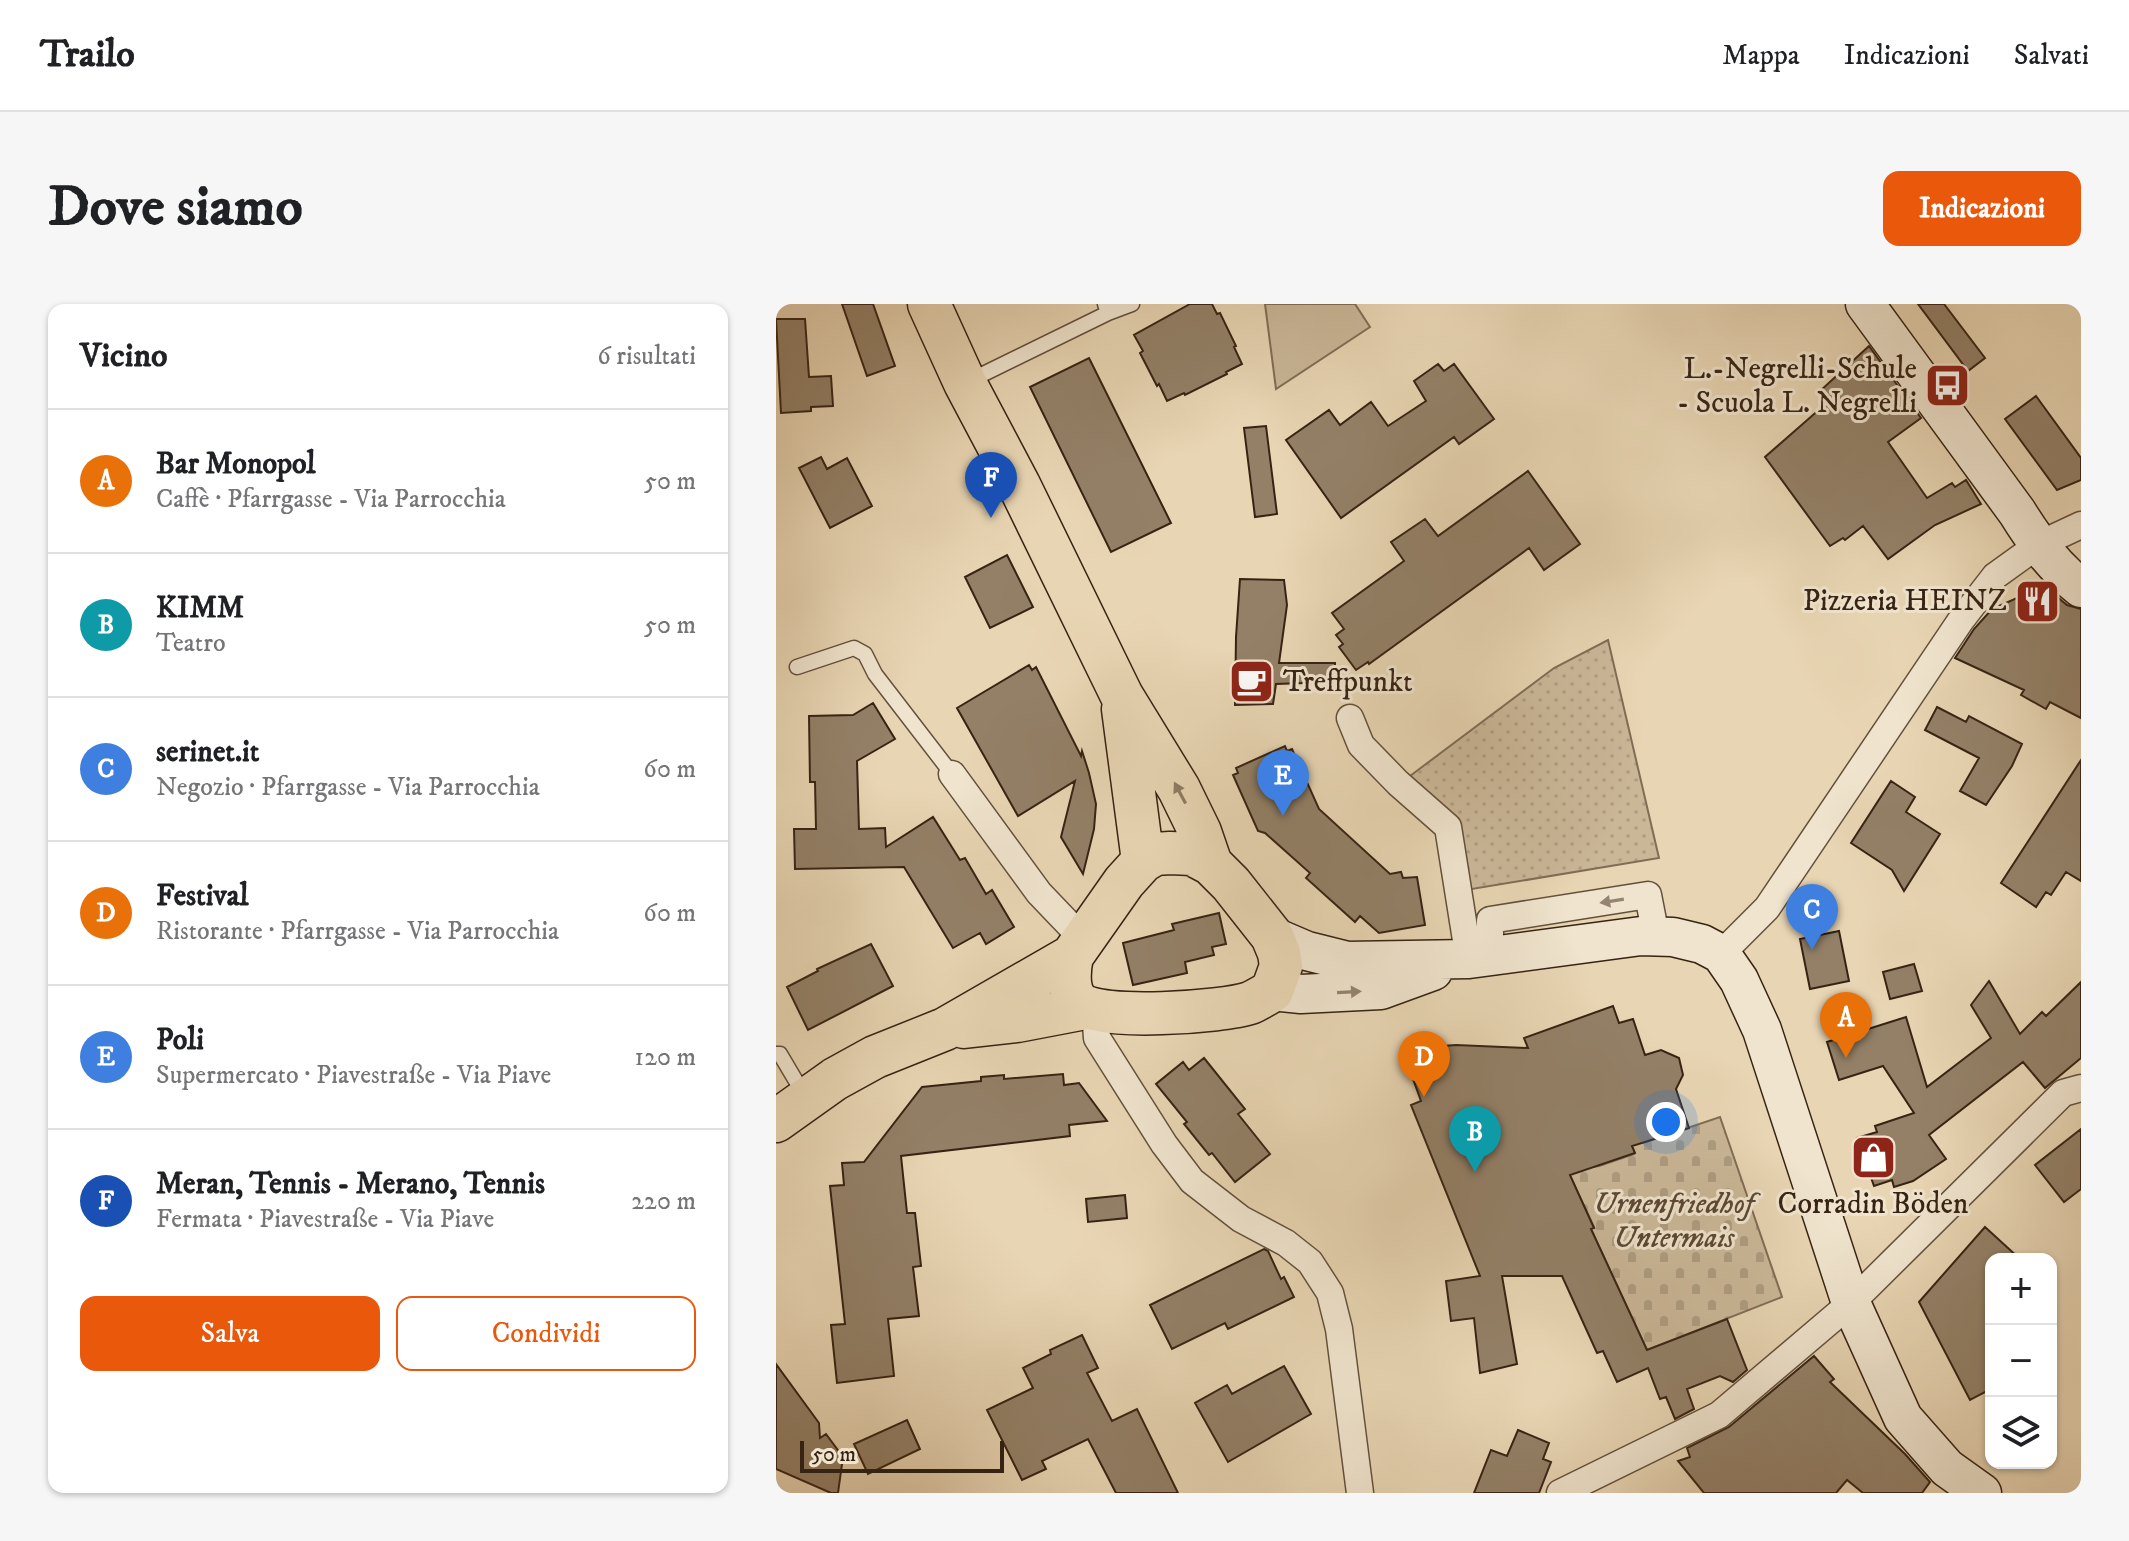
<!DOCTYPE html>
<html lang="it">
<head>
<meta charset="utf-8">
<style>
  :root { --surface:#fff; --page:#f6f6f6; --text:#202124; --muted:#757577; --line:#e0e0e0; --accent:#ea580c }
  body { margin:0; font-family:"IM FELL DW Pica",serif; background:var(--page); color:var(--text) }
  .controls { position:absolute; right:24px; bottom:24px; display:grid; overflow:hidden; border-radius:16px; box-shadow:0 2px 6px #0004 }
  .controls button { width:72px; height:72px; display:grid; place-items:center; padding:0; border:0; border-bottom:2px solid var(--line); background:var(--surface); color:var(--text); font:40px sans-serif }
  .scale { position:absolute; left:24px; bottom:20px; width:204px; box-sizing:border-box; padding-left:8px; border:4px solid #372314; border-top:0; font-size:22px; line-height:28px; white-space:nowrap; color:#372314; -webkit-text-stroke:6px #f0e4ce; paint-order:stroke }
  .you { position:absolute; left:890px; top:818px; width:28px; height:28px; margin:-20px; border:6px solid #fff; border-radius:50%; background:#1a73e8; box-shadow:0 0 0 12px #1a73e833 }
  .badge { display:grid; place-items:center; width:52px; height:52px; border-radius:50%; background:var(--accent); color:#fff; font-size:26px; font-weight:700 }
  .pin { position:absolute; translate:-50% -66px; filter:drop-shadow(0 2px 4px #0008) }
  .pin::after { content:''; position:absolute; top:42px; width:28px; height:24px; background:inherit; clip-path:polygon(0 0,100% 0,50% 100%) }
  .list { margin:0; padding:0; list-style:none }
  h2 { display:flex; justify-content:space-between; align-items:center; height:104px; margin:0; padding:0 32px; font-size:34px }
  h2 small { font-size:26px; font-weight:400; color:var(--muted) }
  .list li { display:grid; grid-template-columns:52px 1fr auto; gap:24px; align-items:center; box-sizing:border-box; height:144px; padding:0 32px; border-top:2px solid var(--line) }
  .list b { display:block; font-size:30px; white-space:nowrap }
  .list p { margin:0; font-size:26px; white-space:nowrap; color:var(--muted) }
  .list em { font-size:26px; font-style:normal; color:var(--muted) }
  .actions { display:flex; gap:16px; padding:24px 32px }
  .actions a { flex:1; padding:18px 0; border:2px solid var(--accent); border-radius:16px; text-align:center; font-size:28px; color:var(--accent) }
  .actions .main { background:var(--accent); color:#fff }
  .icon { flex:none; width:44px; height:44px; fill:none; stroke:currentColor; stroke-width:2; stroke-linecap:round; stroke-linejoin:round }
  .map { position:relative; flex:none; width:1305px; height:1189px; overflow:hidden; border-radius:16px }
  header { display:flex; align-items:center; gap:48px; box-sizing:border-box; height:112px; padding:0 40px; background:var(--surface); border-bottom:2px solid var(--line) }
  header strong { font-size:38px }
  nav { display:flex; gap:44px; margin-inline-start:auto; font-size:28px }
  .intro { display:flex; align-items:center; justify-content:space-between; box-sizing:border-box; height:192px; padding:0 48px }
  h1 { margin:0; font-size:56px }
  .button { padding:20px 36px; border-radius:16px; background:var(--accent); color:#fff; font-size:28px; font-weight:700 }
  main { display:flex; gap:48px; padding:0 48px }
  aside { flex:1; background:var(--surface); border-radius:16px; box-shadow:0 2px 6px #0004 }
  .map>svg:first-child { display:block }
  .grass { fill:url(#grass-dots); stroke:#806d56; stroke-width:2 }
  .cemetery { fill:url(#cemetery-stones); stroke:#806d56; stroke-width:2 }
  .garden { fill:#cab798; stroke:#806d56; stroke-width:2 }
  .building { fill:#938067; stroke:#372314; stroke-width:2 }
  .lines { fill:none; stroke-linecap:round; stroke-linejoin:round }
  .lane-casing { stroke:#63503c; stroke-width:17 }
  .street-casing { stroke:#63503c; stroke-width:29 }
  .secondary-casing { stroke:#372314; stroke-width:41 }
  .primary-casing { stroke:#372314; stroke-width:45 }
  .lane { stroke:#f0e4ce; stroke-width:14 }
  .street { stroke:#f0e4ce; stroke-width:26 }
  .secondary { stroke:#f0e4ce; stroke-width:38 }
  .primary { stroke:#e8d5b3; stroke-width:42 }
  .oneway { fill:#907c64 }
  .oneway2 { fill:#948471 }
  .labels { text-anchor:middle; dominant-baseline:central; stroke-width:6; stroke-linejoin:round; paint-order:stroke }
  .poi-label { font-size:30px; fill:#372314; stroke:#f0e4ce; text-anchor:end }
  .park-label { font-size:30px; font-style:italic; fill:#5c4835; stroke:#f0e4ce }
</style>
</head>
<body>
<header>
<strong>Trailo</strong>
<nav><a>Mappa</a><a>Indicazioni</a><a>Salvati</a></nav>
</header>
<div class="intro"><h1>Dove siamo</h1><a class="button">Indicazioni</a></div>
<main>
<aside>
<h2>Vicino<small>6 risultati</small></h2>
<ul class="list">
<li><span class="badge" style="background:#e8710a">A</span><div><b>Bar Monopol</b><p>Caffè · Pfarrgasse - Via Parrocchia</p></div><em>50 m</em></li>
<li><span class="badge" style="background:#0f9aa8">B</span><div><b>KIMM</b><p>Teatro</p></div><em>50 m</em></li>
<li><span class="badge" style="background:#3f7fe0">C</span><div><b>serinet.it</b><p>Negozio · Pfarrgasse - Via Parrocchia</p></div><em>60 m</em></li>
<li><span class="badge" style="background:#e8710a">D</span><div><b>Festival</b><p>Ristorante · Pfarrgasse - Via Parrocchia</p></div><em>60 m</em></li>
<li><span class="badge" style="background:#3f7fe0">E</span><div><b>Poli</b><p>Supermercato · Piavestraße - Via Piave</p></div><em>120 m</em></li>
<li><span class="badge" style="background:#1a4fb4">F</span><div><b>Meran, Tennis - Merano, Tennis</b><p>Fermata · Piavestraße - Via Piave</p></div><em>220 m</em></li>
</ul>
<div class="actions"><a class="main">Salva</a><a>Condividi</a></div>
</aside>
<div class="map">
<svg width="1305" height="1189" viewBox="0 0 1305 1189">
  <defs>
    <pattern id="grass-dots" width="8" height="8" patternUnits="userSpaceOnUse" patternTransform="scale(2)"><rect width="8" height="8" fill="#cab798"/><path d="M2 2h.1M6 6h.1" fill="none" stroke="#ae9d82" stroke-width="1.8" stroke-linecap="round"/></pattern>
    <pattern id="cemetery-stones" width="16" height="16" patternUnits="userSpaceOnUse" patternTransform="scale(2)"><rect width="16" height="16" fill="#cab798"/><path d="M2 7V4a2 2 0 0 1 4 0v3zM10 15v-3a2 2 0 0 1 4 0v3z" fill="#ae9d82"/></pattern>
  </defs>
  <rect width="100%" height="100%" fill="#e8d5b3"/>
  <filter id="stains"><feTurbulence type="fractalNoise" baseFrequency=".0025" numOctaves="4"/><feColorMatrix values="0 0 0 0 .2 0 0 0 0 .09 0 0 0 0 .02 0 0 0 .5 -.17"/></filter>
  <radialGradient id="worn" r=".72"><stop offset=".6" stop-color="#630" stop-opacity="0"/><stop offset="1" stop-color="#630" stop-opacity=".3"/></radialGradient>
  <path class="grass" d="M 832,336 L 883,554 L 690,586 L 634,472 L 778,364 Z"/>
  <path class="cemetery" d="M 944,813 L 1006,993 L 871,1046 L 815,925 L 818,923 L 791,866 L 823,862 L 858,850 L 854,836 L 867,839 Z"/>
  <path class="garden" d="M 489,0 L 579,0 L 594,23 L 500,85 Z"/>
  <path class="building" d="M 66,0 L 97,0 L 119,62 L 91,72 Z
    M 414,0 L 436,0 L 441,10 L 444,9 L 460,42 L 458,43 L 466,60 L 450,68 L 451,70 L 409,91 L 408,89 L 391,97 L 383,80 L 381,82 L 364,49 L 367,47 L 358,31 Z
    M 1142,0 L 1168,0 L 1209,54 L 1192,67 Z
    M 0,15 L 29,15 L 33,73 L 55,72 L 57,102 L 35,103 L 35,107 L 5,109 Z
    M 1093,42 L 1145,114 L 1112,138 L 1151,194 L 1176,179 L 1179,183 L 1190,176 L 1205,200 L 1159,221 L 1112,255 L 1087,222 L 1069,236 L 1067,234 L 1054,242 L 989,153 L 1053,97 L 1044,87 Z
    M 313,54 L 395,219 L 335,248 L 254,83 Z
    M 662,60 L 668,67 L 678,60 L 718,115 L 683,140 L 678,133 L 565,214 L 510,136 L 553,106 L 564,121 L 595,98 L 612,122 L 650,97 L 638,77 Z
    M 1260,92 L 1305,154 L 1305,176 L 1281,186 L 1229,115 Z
    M 490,122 L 501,210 L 479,213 L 468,124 Z
    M 45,153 L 51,165 L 71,154 L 96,202 L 54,224 L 23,164 Z
    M 752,167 L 804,240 L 768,266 L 753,244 L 593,360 L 592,358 L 580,366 L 563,343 L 567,340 L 560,331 L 568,325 L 556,309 L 628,257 L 615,238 L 649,215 L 662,232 Z
    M 231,251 L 257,303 L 214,324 L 189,273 Z
    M 464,275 L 508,276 L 511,301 L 503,359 L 559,359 L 559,378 L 500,380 L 497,400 L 459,401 L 460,333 Z
    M 1274,287 L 1291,301 L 1305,305 L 1305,414 L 1274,398 L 1270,405 L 1245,391 L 1248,386 L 1179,354 L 1198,325 L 1216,305 L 1250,290 Z
    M 253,361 L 256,366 L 260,363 L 305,452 L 306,447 L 313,469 L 320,500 L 318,525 L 307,570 L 285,533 L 299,477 L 242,512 L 181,404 Z
    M 97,399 L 119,435 L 81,457 L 83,525 L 109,524 L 110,543 L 157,513 L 184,556 L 189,554 L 210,590 L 216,586 L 238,623 L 210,640 L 204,629 L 177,644 L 128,563 L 19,565 L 18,525 L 40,525 L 39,478 L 34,478 L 33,412 L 77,411 Z
    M 1161,403 L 1190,418 L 1193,412 L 1246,440 L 1236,462 L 1210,501 L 1184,487 L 1203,454 L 1149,426 Z
    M 509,442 L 511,447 L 516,445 L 543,505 L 614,570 L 625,568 L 627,574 L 641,573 L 649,621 L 603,629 L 584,612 L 579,618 L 530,574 L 534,569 L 489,529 L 482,527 L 457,471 L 462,469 L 460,464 Z
    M 1305,456 L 1305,577 L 1290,568 L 1275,591 L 1270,588 L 1260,603 L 1225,579 Z
    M 1115,477 L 1139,493 L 1130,508 L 1164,530 L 1128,587 L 1116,566 L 1075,539 Z
    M 443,609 L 450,640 L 436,643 L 438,651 L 409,658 L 411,669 L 357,681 L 347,639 L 398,626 L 396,620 Z
    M 1063,627 L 1073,677 L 1034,685 L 1024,635 Z
    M 95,640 L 117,682 L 32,726 L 11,683 L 42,667 L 41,665 Z
    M 1138,660 L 1146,687 L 1114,695 L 1107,668 Z
    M 1213,677 L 1244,730 L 1266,708 L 1270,712 L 1305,678 L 1305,754 L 1269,784 L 1247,758 L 1153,831 L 1170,855 L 1137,877 L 1118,883 L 1116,876 L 1098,882 L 1081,834 L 1101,828 L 1099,822 L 1138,809 L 1107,762 L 1063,776 L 1051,738 L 1130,713 L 1151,783 L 1215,734 L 1195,701 Z
    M 837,702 L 843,719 L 857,715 L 869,751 L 885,746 L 903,754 L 907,771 L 900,785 L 913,824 L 856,842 L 859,849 L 794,871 L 818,924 L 815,925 L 871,1046 L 951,1015 L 971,1066 L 957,1078 L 944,1072 L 911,1085 L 918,1105 L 899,1115 L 890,1093 L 884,1095 L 872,1064 L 841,1078 L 827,1047 L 821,1049 L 786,972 L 726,972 L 741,1060 L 704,1069 L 698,1014 L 675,1017 L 670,977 L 704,972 L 635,801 L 645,797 L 626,745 L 680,741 L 752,744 L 748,734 Z
    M 428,754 L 469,805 L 462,810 L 494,850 L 459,878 L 436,849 L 433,851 L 408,820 L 411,818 L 380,780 L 407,758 L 413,766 Z
    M 287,770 L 288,781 L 303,779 L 331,817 L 293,821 L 294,832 L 125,852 L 131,909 L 139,909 L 145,962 L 137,963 L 143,1012 L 112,1015 L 118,1072 L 61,1079 L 55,1021 L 69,1020 L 54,882 L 68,881 L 66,859 L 88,858 L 146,783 L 205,777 L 205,773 L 228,771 L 228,775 Z
    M 1305,825 L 1305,885 L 1288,898 L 1259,861 Z
    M 349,891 L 351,914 L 312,918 L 310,895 Z
    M 1209,923 L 1244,955 L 1215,955 L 1215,1085 L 1194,1096 L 1143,998 Z
    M 488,945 L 492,947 L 505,975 L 508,973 L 518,993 L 452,1025 L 449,1019 L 396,1045 L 374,1001 Z
    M 306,1031 L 322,1064 L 311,1069 L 336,1117 L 361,1105 L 402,1189 L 340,1189 L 312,1135 L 266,1157 L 270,1165 L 246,1176 L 211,1106 L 257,1084 L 247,1064 L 275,1050 L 274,1046 Z
    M 1038,1052 L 1058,1075 L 1054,1078 L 1129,1150 L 1154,1178 L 1146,1189 L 1087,1189 L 1071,1176 L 1060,1189 L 928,1189 L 902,1157 L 914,1153 L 911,1144 L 953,1123 Z
    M 0,1060 L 43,1119 L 44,1134 L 50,1130 L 67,1153 L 62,1189 L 55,1189 L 0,1165 Z
    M 508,1062 L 535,1110 L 452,1158 L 419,1099 L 451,1081 L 456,1090 Z
    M 131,1116 L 144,1145 L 92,1170 L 78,1140 Z
    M 742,1126 L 773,1139 L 767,1155 L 775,1158 L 763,1189 L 698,1189 L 715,1146 L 731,1152 Z"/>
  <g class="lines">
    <defs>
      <path id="lane" d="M 332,9 L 356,0
        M 193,77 L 332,9 L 329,0
        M 21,363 L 78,344 L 89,350 L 99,370 L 176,470
        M 0,750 L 4,750 L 20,777"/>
      <path id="street" d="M 574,414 L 585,441 L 622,479 L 672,523 L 693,655
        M 176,470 L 263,589 L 307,635
        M 945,650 L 991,604 L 1185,316 L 1219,272 L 1262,241 L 1305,221
        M 714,652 L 714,616 L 872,591 L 880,632
        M 319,705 L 321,734 L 388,840 L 416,877 L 465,915 L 510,939 L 534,958 L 554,989 L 563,1025 L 584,1189
        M 784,1189 L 943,1111 L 1075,999 L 1287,789 L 1305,784"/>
      <path id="secondary" d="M 1089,0 L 1241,208 C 1259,237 1278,263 1305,284
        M 496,632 L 531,647 L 571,657 L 693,655 L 865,632 L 897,633 L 926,640 L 945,650 L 963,676 L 986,726 L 1075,999 L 1127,1114 L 1171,1164 L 1206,1189
        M 496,687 L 525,690 L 605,686 L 657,667"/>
      <path id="primary" d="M 153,0 L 189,79 L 243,181 L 346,392 L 403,485 L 424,528 L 435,560
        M 347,405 L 367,557
        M 394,549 L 416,550 L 435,560 L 455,580 L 496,632 L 503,649 L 505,662 L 496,687 C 489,691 481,696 474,699 C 448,708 322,717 303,699 C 291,688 293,667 296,652 L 348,578 L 367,557 L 379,550 Z
        M 188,723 L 241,717 L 309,704
        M 0,817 L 59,775 L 99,753 L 169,725 L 296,652"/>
    </defs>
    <use href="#lane" class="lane-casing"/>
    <use href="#street" class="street-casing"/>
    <use href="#secondary" class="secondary-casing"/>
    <use href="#primary" class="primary-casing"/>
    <use href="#lane" class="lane"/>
    <use href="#street" class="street"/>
    <use href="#secondary" class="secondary"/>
    <use href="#primary" class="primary"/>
  </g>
  <defs><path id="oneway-solid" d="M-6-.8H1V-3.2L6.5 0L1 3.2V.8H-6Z" transform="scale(2)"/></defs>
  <use class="oneway" href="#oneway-solid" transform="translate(404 489) rotate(-118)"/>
  <g class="oneway2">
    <use href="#oneway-solid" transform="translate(836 597) rotate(171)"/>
    <use href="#oneway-solid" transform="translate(573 688) rotate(-3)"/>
  </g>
  <defs>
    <symbol id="bus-square" viewBox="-11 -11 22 22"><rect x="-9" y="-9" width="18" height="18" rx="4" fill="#8f2418" stroke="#f0e4ce"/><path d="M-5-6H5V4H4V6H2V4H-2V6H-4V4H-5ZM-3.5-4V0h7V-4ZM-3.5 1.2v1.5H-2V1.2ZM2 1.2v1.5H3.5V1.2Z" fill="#fff"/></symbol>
    <symbol id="restaurant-square" viewBox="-11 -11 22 22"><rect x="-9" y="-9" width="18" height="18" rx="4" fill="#8f2418" stroke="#f0e4ce"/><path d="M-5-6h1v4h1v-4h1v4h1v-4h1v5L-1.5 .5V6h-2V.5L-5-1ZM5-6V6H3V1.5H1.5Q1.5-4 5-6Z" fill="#fff"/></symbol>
    <symbol id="cafe-square" viewBox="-11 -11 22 22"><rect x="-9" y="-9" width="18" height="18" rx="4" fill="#8f2418" stroke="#f0e4ce"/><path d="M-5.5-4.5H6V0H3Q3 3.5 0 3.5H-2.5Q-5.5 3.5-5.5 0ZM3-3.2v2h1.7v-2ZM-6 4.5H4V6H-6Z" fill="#fff"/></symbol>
    <symbol id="shop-square" viewBox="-11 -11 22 22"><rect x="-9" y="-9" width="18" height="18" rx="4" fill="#8f2418" stroke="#f0e4ce"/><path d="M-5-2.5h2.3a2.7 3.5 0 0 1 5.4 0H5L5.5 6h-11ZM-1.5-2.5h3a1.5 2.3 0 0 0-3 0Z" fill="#fff"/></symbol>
  </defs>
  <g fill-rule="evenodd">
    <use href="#bus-square" x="1146" y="56" width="51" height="51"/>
    <use href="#restaurant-square" x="1236" y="272" width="51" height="51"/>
    <use href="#cafe-square" x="450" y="352" width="51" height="51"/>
    <use href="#shop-square" x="1072" y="828" width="51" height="51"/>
  </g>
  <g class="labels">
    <g class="poi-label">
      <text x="1141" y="65">L.-Negrelli-Schule<tspan x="1141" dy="34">- Scuola L. Negrelli</tspan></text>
      <text x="1231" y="297">Pizzeria HEINZ</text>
      <text x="507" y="378" text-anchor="start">Treffpunkt</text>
      <text x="1097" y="900" text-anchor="middle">Corradin Böden</text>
    </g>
    <g class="park-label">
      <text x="898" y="900">Urnenfriedhof<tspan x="898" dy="34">Untermais</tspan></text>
    </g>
  </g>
  <rect width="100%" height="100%" filter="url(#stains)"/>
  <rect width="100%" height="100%" fill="url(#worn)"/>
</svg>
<div class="controls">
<button>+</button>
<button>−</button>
<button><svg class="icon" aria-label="layers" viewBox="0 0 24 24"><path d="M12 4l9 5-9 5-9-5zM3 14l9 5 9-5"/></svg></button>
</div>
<div class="scale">50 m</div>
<div class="you"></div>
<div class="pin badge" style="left:1070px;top:754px;background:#e8710a">A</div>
<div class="pin badge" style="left:699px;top:868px;background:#0f9aa8">B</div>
<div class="pin badge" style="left:1036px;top:646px;background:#3f7fe0">C</div>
<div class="pin badge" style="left:648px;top:793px;background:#e8710a">D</div>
<div class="pin badge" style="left:507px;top:512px;background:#3f7fe0">E</div>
<div class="pin badge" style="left:215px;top:214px;background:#1a4fb4">F</div>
</div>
</main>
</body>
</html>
